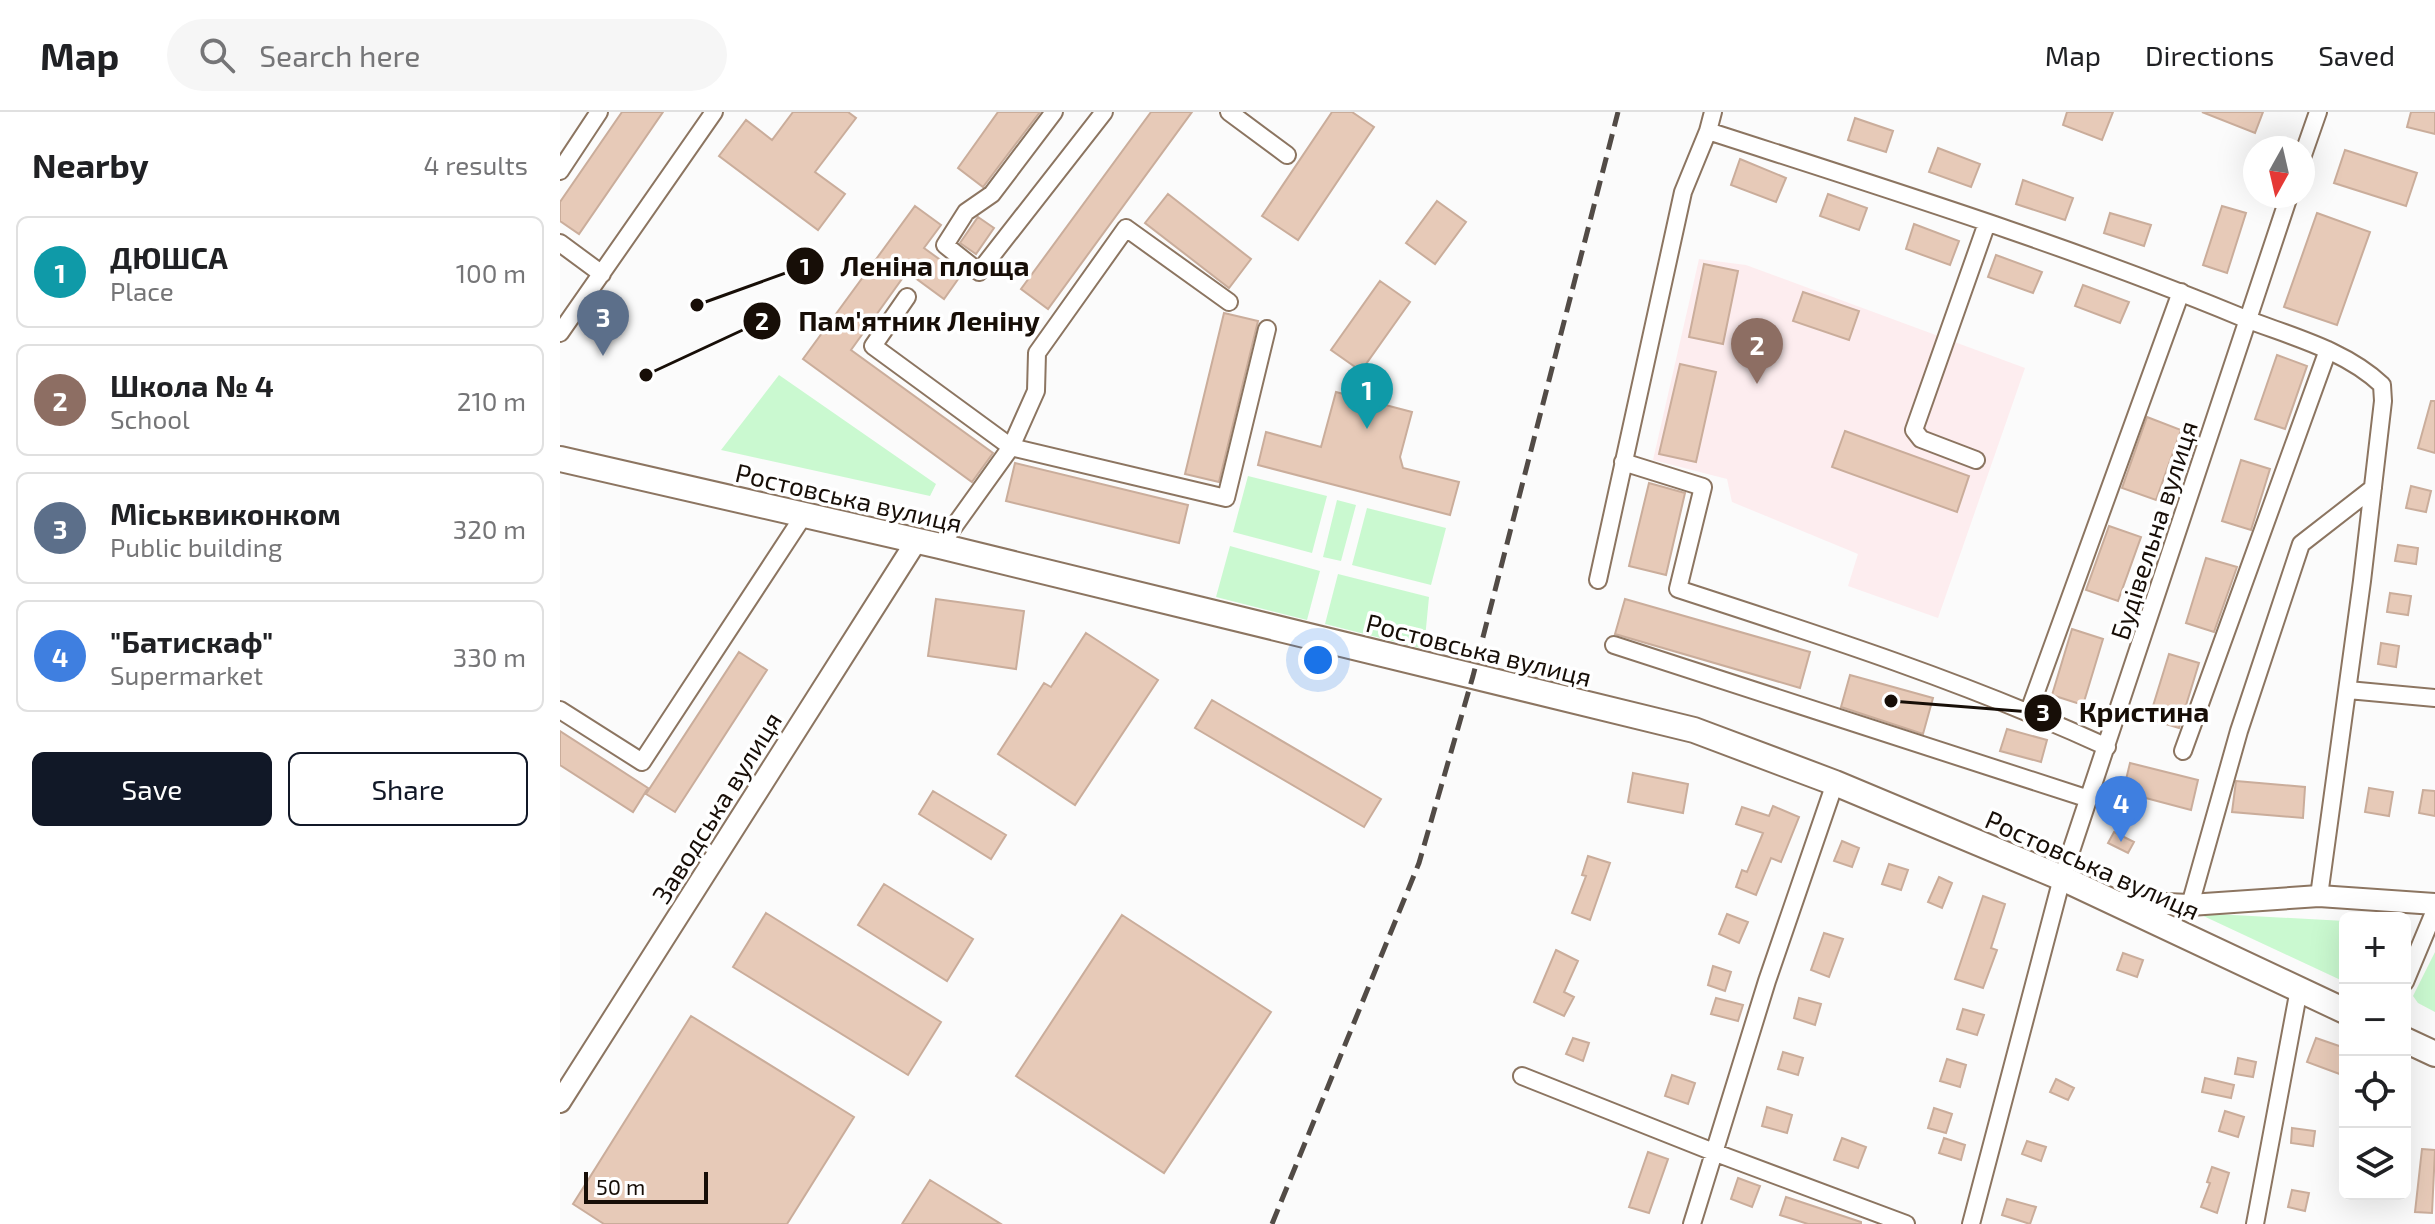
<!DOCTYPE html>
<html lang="en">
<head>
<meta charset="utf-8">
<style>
  :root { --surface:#fff; --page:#f6f6f6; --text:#202124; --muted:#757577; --line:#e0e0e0; --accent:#111827 }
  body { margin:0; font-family:"Exo 2",sans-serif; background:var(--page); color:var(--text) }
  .controls { position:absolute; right:24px; bottom:24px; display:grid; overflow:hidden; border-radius:12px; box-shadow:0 8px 32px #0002 }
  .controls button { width:72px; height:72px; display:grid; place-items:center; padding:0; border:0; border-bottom:2px solid var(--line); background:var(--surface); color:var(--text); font:40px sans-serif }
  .compass { position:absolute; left:1683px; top:24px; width:72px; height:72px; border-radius:50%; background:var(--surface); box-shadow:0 8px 32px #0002; rotate:188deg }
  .scale { position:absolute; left:24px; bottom:20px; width:124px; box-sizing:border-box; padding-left:8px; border:4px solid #170e07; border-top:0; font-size:22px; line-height:28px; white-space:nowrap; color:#170e07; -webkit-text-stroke:6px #fff; paint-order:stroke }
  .you { position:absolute; left:758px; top:548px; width:28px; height:28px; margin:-20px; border:6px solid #fff; border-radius:50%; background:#1a73e8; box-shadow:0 0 0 12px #1a73e833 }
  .badge { display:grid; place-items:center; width:52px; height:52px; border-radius:50%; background:var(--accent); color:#fff; font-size:26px; font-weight:700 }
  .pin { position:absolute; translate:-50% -66px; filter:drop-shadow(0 2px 4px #0008) }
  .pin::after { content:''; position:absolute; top:42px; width:28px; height:24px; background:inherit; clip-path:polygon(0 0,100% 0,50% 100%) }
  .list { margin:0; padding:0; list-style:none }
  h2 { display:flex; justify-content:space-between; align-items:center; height:104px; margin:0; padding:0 32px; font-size:34px }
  h2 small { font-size:26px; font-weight:400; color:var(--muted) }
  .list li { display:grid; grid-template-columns:52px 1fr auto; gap:24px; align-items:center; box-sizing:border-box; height:112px; margin:0 16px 16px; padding:0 16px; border:2px solid var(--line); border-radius:12px }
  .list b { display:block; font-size:30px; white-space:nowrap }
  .list p { margin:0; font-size:26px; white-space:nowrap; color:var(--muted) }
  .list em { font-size:26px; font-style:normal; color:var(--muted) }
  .actions { display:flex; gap:16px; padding:24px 32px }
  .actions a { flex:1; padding:18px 0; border:2px solid var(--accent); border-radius:12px; text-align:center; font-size:28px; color:var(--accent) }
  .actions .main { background:var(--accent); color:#fff }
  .icon { flex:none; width:44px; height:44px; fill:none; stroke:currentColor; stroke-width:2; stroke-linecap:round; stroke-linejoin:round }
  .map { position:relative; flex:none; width:1875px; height:1112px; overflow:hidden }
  header { display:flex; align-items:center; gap:48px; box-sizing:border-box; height:112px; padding:0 40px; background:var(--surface); border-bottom:2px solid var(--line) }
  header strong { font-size:38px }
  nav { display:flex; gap:44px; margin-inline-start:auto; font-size:28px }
  .search { width:560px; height:72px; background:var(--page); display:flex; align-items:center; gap:20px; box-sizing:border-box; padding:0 28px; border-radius:44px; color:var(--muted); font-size:30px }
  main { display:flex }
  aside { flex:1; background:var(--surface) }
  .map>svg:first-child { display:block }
  .education { fill:#fdedef }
  .green { fill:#caf9d0 }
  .building { fill:#e7cab8; stroke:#caad9b; stroke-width:2 }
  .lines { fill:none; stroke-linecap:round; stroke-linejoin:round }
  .minor-casing { stroke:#8c7561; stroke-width:20 }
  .major-casing { stroke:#8c7561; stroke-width:24 }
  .highway-casing { stroke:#8c7561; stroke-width:28 }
  .minor { stroke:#fff; stroke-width:16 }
  .major { stroke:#fff; stroke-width:20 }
  .highway { stroke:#fff; stroke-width:24 }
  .rail { stroke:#524b46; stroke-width:5; stroke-dasharray:16 8; stroke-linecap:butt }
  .labels { text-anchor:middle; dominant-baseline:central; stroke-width:7; stroke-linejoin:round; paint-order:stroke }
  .street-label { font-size:26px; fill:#170e07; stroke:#fff }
  .leader { fill:none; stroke:#170e07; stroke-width:3 }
  .callout-dot { fill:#170e07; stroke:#fff; stroke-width:3 }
  .mark-label { font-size:24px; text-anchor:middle; font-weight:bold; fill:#fff }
  .callout-label { font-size:28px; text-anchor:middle; font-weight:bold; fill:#170e07; stroke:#fff; stroke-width:7; stroke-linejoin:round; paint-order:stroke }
</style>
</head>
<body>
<header>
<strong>Map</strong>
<div class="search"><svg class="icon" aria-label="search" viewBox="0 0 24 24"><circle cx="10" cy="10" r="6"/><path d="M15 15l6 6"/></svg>Search here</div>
<nav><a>Map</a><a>Directions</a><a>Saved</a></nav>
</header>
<main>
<aside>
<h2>Nearby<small>4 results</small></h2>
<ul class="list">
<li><span class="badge" style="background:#0f9aa8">1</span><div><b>ДЮШСА</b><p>Place</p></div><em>100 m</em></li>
<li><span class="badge" style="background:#8d6e63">2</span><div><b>Школа № 4</b><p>School</p></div><em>210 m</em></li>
<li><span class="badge" style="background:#5c6f8a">3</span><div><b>Міськвиконком</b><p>Public building</p></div><em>320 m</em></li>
<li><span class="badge" style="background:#3f7fe0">4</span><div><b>&quot;Батискаф&quot;</b><p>Supermarket</p></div><em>330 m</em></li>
</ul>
<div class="actions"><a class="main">Save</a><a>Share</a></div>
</aside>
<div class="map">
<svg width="1875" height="1112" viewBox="0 0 1875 1112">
  <rect width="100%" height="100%" fill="#fbfbfb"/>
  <path class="education" d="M 1139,147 L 1186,153 L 1465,256 L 1378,506 L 1288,474 L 1298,442 L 1172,390 L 1167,367 L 1093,348 Z"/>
  <path class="green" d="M 219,263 L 376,372 L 370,384 L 161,338 Z
    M 688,364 L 767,384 L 752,441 L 673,420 Z
    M 777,388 L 796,393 L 781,449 L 763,445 Z
    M 807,396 L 886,416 L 871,473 L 792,453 Z
    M 670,434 L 760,459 L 747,508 L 656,485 Z
    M 778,462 L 869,485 L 864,537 L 765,512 Z
    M 1637,801 L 1785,809 L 1785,870 Z
    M 1875,840 L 1875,900 L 1858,891 L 1853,884 Z"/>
  <path class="building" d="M 62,0 L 103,0 L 19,122 L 0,109 L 0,90 Z
    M 233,0 L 288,0 L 296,6 L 255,60 L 285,82 L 258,118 L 159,44 L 186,8 L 212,28 Z
    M 438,0 L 480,0 L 423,75 L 398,56 Z
    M 591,0 L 632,0 L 488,197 L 461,177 Z
    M 772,0 L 792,0 L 814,15 L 738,128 L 702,104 Z
    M 1507,0 L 1553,0 L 1542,28 L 1503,13 Z
    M 1642,0 L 1703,0 L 1695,21 Z
    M 1851,0 L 1875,0 L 1875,22 L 1847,15 Z
    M 1295,6 L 1333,19 L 1326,40 L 1288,28 Z
    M 1378,36 L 1420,52 L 1411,75 L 1369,60 Z
    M 1785,38 L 1857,61 L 1846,94 L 1774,71 Z
    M 1180,47 L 1226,66 L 1216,90 L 1171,73 Z
    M 1463,68 L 1513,86 L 1505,108 L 1456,92 Z
    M 608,82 L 691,147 L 669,176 L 585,111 Z
    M 1268,82 L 1307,96 L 1299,118 L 1260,104 Z
    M 877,89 L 906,110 L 875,152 L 846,131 Z
    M 355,94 L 381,113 L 364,136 L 401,163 L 384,187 L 347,160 L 291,238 L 433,341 L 412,370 L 243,247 Z
    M 1662,94 L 1686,101 L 1667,161 L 1643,153 Z
    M 1550,101 L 1591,113 L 1584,134 L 1544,121 Z
    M 1757,101 L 1810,120 L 1777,213 L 1724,195 Z
    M 418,105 L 434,116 L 416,142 L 400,131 Z
    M 1354,112 L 1399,129 L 1390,153 L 1346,137 Z
    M 1436,143 L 1482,160 L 1473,181 L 1428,165 Z
    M 1144,152 L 1178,159 L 1163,232 L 1129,225 Z
    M 820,169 L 850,190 L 801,259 L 771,238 Z
    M 1523,173 L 1569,190 L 1560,211 L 1515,194 Z
    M 1243,180 L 1299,199 L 1289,228 L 1233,209 Z
    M 664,201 L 698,209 L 659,370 L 625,362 Z
    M 1717,243 L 1747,254 L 1725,317 L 1695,307 Z
    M 1120,252 L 1156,260 L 1136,350 L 1099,342 Z
    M 776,280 L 852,300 L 840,345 L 843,356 L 899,370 L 890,403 L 698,353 L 706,320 L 761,335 Z
    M 1871,289 L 1875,289 L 1875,341 L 1858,336 Z
    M 1587,305 L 1621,318 L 1596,388 L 1562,376 Z
    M 1285,319 L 1409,364 L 1397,400 L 1272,355 Z
    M 1681,348 L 1710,357 L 1691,418 L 1662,409 Z
    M 455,351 L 628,393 L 619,431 L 446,389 Z
    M 1089,371 L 1125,381 L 1106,463 L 1069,454 Z
    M 1851,374 L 1871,379 L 1866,400 L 1846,396 Z
    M 1549,414 L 1581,425 L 1558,489 L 1526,478 Z
    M 1838,433 L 1858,436 L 1856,452 L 1835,449 Z
    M 1646,446 L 1677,455 L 1654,520 L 1626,511 Z
    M 1830,481 L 1851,484 L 1848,503 L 1827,500 Z
    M 376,487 L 464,499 L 456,557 L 368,544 Z
    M 1065,487 L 1250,540 L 1240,576 L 1055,522 Z
    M 1512,517 L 1543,527 L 1523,593 L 1492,583 Z
    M 526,521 L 598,568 L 515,693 L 438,642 L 484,571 L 491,575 Z
    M 1821,531 L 1839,534 L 1836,555 L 1818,552 Z
    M 179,540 L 207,558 L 115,700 L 86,682 Z
    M 1609,542 L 1639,551 L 1619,616 L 1589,607 Z
    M 1290,563 L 1373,586 L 1363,622 L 1281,595 Z
    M 652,588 L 821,687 L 804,715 L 635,616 Z
    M 1447,617 L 1487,628 L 1481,650 L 1440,639 Z
    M 0,619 L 88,676 L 73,700 L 0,653 Z
    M 1570,651 L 1638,668 L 1631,698 L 1563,680 Z
    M 1073,661 L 1128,672 L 1123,701 L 1068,690 Z
    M 1676,669 L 1745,675 L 1743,706 L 1672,700 Z
    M 1809,676 L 1833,680 L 1829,704 L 1805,700 Z
    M 1863,678 L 1875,679 L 1875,704 L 1859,701 Z
    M 373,679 L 446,723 L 431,747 L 359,702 Z
    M 1213,694 L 1239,705 L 1221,750 L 1211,746 L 1196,783 L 1176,775 L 1182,758 L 1187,760 L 1203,721 L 1176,712 L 1182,695 L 1209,704 Z
    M 1554,720 L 1574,730 L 1568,741 L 1548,731 Z
    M 1282,729 L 1299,736 L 1292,755 L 1274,749 Z
    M 1028,744 L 1050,751 L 1030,808 L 1012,801 L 1026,764 L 1022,763 Z
    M 1329,752 L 1348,758 L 1341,778 L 1322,772 Z
    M 1379,765 L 1392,771 L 1382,796 L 1368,790 Z
    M 324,772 L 413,827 L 387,869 L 298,813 Z
    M 1423,784 L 1445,792 L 1431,836 L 1437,838 L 1423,876 L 1395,867 Z
    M 206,801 L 381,910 L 348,963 L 173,855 Z
    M 1167,802 L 1188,810 L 1179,831 L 1159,822 Z
    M 562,803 L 711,900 L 604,1061 L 456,964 Z
    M 1264,821 L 1283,827 L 1269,865 L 1251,858 Z
    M 996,838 L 1018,849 L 1004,880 L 1014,885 L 1004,904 L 974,890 Z
    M 1563,841 L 1583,848 L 1577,865 L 1557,858 Z
    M 1153,854 L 1171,860 L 1165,879 L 1148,873 Z
    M 1156,886 L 1183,893 L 1178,909 L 1151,902 Z
    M 1239,886 L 1261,892 L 1255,913 L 1234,906 Z
    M 1403,897 L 1424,903 L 1417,923 L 1397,917 Z
    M 131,904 L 294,1005 L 227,1112 L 44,1112 L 13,1092 Z
    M 1013,926 L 1029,931 L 1023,949 L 1006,942 Z
    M 1756,926 L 1785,936 L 1785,964 L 1747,950 Z
    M 1223,940 L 1243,946 L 1238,963 L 1218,957 Z
    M 1678,946 L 1696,950 L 1693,965 L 1675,962 Z
    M 1387,947 L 1406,953 L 1400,975 L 1380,969 Z
    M 1112,963 L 1135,971 L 1128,992 L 1105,984 Z
    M 1645,966 L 1674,973 L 1671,986 L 1642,980 Z
    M 1496,967 L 1514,976 L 1508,988 L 1490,980 Z
    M 1207,995 L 1232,1003 L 1227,1021 L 1202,1014 Z
    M 1374,996 L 1392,1002 L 1386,1021 L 1368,1016 Z
    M 1665,999 L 1684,1005 L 1678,1025 L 1659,1019 Z
    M 1732,1016 L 1755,1019 L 1753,1034 L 1731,1031 Z
    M 1282,1026 L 1306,1035 L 1298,1056 L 1274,1048 Z
    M 1384,1026 L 1405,1033 L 1401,1048 L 1379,1041 Z
    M 1467,1029 L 1486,1035 L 1481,1049 L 1462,1042 Z
    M 1862,1037 L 1875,1038 L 1872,1101 L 1855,1100 Z
    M 1088,1040 L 1108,1047 L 1089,1101 L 1069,1095 Z
    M 1652,1055 L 1669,1061 L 1657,1101 L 1641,1095 L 1650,1071 L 1647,1070 Z
    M 1178,1066 L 1200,1074 L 1192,1095 L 1171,1087 Z
    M 370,1068 L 441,1112 L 342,1112 Z
    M 1732,1078 L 1749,1081 L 1745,1099 L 1728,1095 Z
    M 1226,1085 L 1301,1110 L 1301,1112 L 1248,1112 L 1220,1103 Z
    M 1447,1087 L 1476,1095 L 1470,1112 L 1442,1103 Z"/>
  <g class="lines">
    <defs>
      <path id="minor" d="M 494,0 L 432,82 L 406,100 L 385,133 L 419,160 L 544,0
        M 669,0 L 727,43
        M 1148,19 L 1153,0
        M 1743,43 L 1758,0
        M 0,59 L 39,0
        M 0,131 L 42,162
        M 347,185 L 313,234 L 451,335 L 476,279 L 477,241 L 566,116 L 669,190
        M 0,221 L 154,0
        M 1416,348 L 1361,327 L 1354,318 L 1427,111
        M 1063,350 L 1143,375 L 1118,477 C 1263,524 1408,571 1547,635
        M 380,434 L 451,335 L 666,386 L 707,217
        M 1038,468 L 1123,80 L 1148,19 C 1327,77 1507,133 1681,205 C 1729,224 1784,237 1822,273 L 1823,289 L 1802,469 L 1759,784
        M 1054,533 L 1529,687
        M 1788,578 L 1875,586
        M 0,598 L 82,650 L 244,403
        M 1469,599 L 1621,180
        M 1623,639 L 1768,238
        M 1630,793 L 1679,619 L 1741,432 L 1813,376
        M 1845,870 L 1875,798
        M 962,964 L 1156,1041 L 1346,1112
        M 1132,1112 L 1207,869 L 1275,671
        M 1411,1112 L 1502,766 L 1729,84
        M 1695,1112 L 1739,877"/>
      <path id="major" d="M 1557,790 L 1630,793 L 1759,784 L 1875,792
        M 0,990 L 357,428"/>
      <path id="highway" d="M 0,347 L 380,434 L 1134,618 L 1275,671 L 1502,766 L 1785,899
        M 1845,928 L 1875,942"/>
    </defs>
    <use href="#minor" class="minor-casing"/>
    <use href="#major" class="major-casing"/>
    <use href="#highway" class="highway-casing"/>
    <use href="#minor" class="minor"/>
    <use href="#major" class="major"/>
    <use href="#highway" class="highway"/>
    <path class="rail" d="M 712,1112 L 859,751 L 913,564 L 1058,0"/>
  </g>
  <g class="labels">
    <g class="street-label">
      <text transform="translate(289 385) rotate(13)">Ростовська вулиця</text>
      <text transform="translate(1593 418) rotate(-72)">Будівельна вулиця</text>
      <text transform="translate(919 537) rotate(14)">Ростовська вулиця</text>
      <text transform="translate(156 695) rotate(-58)">Заводська вулиця</text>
      <text transform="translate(1533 752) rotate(24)">Ростовська вулиця</text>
    </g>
  </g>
  <path class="leader" d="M137 193L245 154M86 263L202 209M1331 589L1483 601"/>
  <g class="callout-dot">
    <circle cx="137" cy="193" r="8"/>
    <circle cx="86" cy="263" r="8"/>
    <circle cx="1331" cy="589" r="8"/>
    <circle cx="245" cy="154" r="20"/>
    <circle cx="202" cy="209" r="20"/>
    <circle cx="1483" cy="601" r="20"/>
  </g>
  <g class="mark-label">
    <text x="245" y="163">1</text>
    <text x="202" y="218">2</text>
    <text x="1483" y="609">3</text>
  </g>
  <g class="callout-label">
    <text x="375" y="164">Леніна площа</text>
    <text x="359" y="219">Пам'ятник Леніну</text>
    <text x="1584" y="610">Кристина</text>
  </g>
</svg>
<div class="controls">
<button>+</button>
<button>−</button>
<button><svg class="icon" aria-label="locate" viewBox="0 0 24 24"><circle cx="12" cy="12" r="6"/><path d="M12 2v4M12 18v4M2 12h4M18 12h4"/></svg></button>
<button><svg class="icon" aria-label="layers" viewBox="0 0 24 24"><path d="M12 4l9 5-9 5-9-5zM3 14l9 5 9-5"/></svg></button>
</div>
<svg class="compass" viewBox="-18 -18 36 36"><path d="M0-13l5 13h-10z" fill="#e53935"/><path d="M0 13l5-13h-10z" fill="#757577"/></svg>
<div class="scale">50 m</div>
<div class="you"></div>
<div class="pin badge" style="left:807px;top:317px;background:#0f9aa8">1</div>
<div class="pin badge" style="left:1197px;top:272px;background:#8d6e63">2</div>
<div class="pin badge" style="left:43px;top:244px;background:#5c6f8a">3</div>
<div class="pin badge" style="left:1561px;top:730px;background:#3f7fe0">4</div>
</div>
</main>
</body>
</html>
